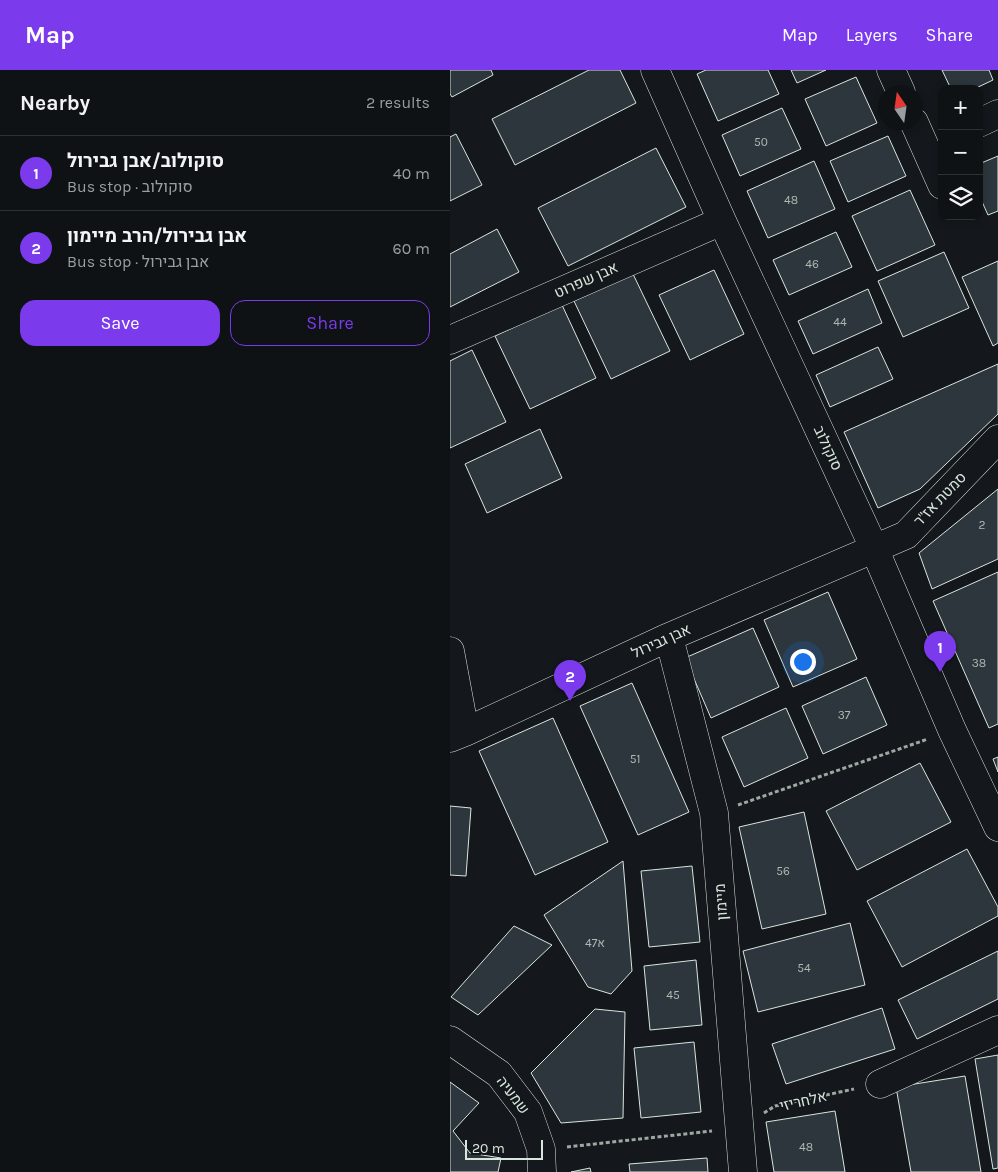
<!DOCTYPE html>
<html lang="en">
<head>
<meta charset="utf-8">
<style>
  :root { --surface:#0f1215; --page:#181b1e; --text:#f1f3f6; --muted:#9b9ea0; --line:#2f3234; --accent:#7c3aed }
  body { margin:0; font-family:Karla,Heebo,sans-serif; background:var(--page); color:var(--text) }
  .controls { position:absolute; right:15px; top:15px; display:grid; overflow:hidden; border-radius:10px; box-shadow:0 2px 8px #0003 }
  .controls button { width:45px; height:45px; display:grid; place-items:center; padding:0; border:0; border-bottom:1px solid var(--line); background:var(--surface); color:var(--text); font:25px sans-serif }
  .compass { position:absolute; left:428px; top:15px; width:45px; height:45px; border-radius:50%; background:var(--surface); box-shadow:0 2px 8px #0003; rotate:347deg }
  .scale { position:absolute; left:15px; bottom:12px; width:78px; box-sizing:border-box; padding-left:5px; border:2px solid #d8e6dc; border-top:0; font-size:14px; line-height:18px; white-space:nowrap; color:#d8e6dc; -webkit-text-stroke:4px #14181c; paint-order:stroke }
  .you { position:absolute; left:352px; top:591px; width:18px; height:18px; margin:-12px; border:4px solid #fff; border-radius:50%; background:#1a73e8; box-shadow:0 0 0 8px #1a73e833 }
  .badge { display:grid; place-items:center; width:32px; height:32px; border-radius:50%; background:var(--accent); color:#fff; font-size:16px; font-weight:700 }
  .pin { position:absolute; translate:-50% -41px; filter:drop-shadow(0 1px 2px #0008) }
  .pin::after { content:''; position:absolute; top:26px; width:18px; height:15px; background:inherit; clip-path:polygon(0 0,100% 0,50% 100%) }
  .list { margin:0; padding:0; list-style:none }
  h2 { display:flex; justify-content:space-between; align-items:center; height:65px; margin:0; padding:0 20px; font-size:21px }
  h2 small { font-size:16px; font-weight:400; color:var(--muted) }
  .list li { display:grid; grid-template-columns:32px 1fr auto; gap:15px; align-items:center; box-sizing:border-box; height:75px; padding:0 20px; border-top:1px solid var(--line) }
  .list b { display:block; font-size:19px; white-space:nowrap }
  .list p { margin:0; font-size:16px; white-space:nowrap; color:var(--muted) }
  .list em { font-size:16px; font-style:normal; color:var(--muted) }
  .actions { display:flex; gap:10px; padding:15px 20px }
  .actions a { flex:1; padding:11px 0; border:1px solid var(--accent); border-radius:15px; text-align:center; font-size:18px; color:var(--accent) }
  .actions .main { background:var(--accent); color:#fff }
  .icon { flex:none; width:28px; height:28px; fill:none; stroke:currentColor; stroke-width:2; stroke-linecap:round; stroke-linejoin:round }
  .map { position:relative; flex:none; width:548px; height:1102px; overflow:hidden }
  header { display:flex; align-items:center; gap:30px; box-sizing:border-box; height:70px; padding:0 25px; background:var(--accent); color:#fff }
  header strong { font-size:24px }
  nav { display:flex; gap:28px; margin-inline-start:auto; font-size:18px }
  main { display:flex }
  aside { flex:1; background:var(--surface) }
  .map>svg:first-child { display:block }
  .building { fill:#2c363c; stroke:#d8e6dc }
  .lines { fill:none; stroke-linecap:round; stroke-linejoin:round }
  .minor-casing { stroke:#d8e6dc; stroke-width:29 }
  .path { stroke:#9da8a2; stroke-width:3; stroke-dasharray:4 2.5; stroke-linecap:butt }
  .minor { stroke:#14181c; stroke-width:28 }
  .labels { text-anchor:middle; dominant-baseline:central; stroke-width:4; stroke-linejoin:round; paint-order:stroke }
  .number-label { font-size:12px; fill:#adbab4 }
  .street-label { font-size:15px; fill:#d8e6dc; stroke:#14181c }
</style>
</head>
<body>
<header>
<strong>Map</strong>
<nav><a>Map</a><a>Layers</a><a>Share</a></nav>
</header>
<main>
<aside>
<h2>Nearby<small>2 results</small></h2>
<ul class="list">
<li><span class="badge">1</span><div><b>סוקולוב/אבן גבירול</b><p>Bus stop · סוקולוב</p></div><em>40 m</em></li>
<li><span class="badge">2</span><div><b>אבן גבירול/הרב מיימון</b><p>Bus stop · אבן גבירול</p></div><em>60 m</em></li>
</ul>
<div class="actions"><a class="main">Save</a><a>Share</a></div>
</aside>
<div class="map">
<svg width="548" height="1102" viewBox="0 0 548 1102">
  <rect width="100%" height="100%" fill="#14181c"/>
  <path class="building" d="M 0,0 L 41,0 L 43,5 L 2,27 L 0,24 Z
    M 139,0 L 170,0 L 186,33 L 65,95 L 42,49 Z
    M 256,0 L 318,0 L 329,24 L 268,51 L 247,4 Z
    M 341,0 L 376,0 L 347,13 Z
    M 492,0 L 539,0 L 543,10 L 524,19 L 501,19 Z
    M 406,7 L 427,53 L 376,76 L 355,29 Z
    M 332,38 L 351,79 L 290,106 L 272,65 Z
    M 6,64 L 32,115 L 0,131 L 0,67 Z
    M 438,66 L 456,106 L 398,132 L 380,91 Z
    M 206,78 L 236,137 L 118,196 L 88,138 Z
    M 548,86 L 548,141 L 538,145 L 529,125 L 529,94 Z
    M 364,91 L 385,139 L 318,168 L 297,121 Z
    M 460,120 L 485,175 L 427,201 L 402,146 Z
    M 47,159 L 69,202 L 0,237 L 0,184 Z
    M 386,162 L 402,197 L 339,225 L 323,190 Z
    M 494,182 L 519,238 L 453,267 L 428,211 Z
    M 548,191 L 548,273 L 543,276 L 512,207 Z
    M 264,200 L 294,264 L 240,290 L 209,225 Z
    M 183,204 L 220,281 L 161,309 L 124,231 Z
    M 418,219 L 432,253 L 363,284 L 348,251 Z
    M 112,235 L 146,308 L 80,339 L 45,266 Z
    M 428,277 L 443,309 L 380,337 L 366,305 Z
    M 22,280 L 56,352 L 0,378 L 0,291 Z
    M 548,294 L 548,344 L 470,419 L 428,438 L 394,362 Z
    M 90,359 L 112,408 L 37,443 L 15,394 Z
    M 548,419 L 548,489 L 482,519 L 469,483 Z
    M 548,502 L 548,654 L 539,658 L 483,531 Z
    M 378,522 L 407,589 L 343,617 L 314,550 Z
    M 303,558 L 329,617 L 261,648 L 235,588 Z
    M 416,607 L 437,655 L 373,684 L 352,636 Z
    M 182,613 L 239,742 L 188,765 L 130,636 Z
    M 336,638 L 358,688 L 294,717 L 272,667 Z
    M 103,648 L 158,772 L 85,805 L 29,681 Z
    M 548,687 L 548,702 L 543,689 Z
    M 470,693 L 501,752 L 407,800 L 376,741 Z
    M 0,736 L 21,738 L 16,806 L 0,805 Z
    M 354,742 L 376,844 L 312,859 L 289,757 Z
    M 517,779 L 548,837 L 548,846 L 452,897 L 417,831 Z
    M 173,791 L 182,901 L 161,924 L 138,917 L 94,845 Z
    M 242,796 L 250,872 L 199,877 L 191,801 Z
    M 400,853 L 415,915 L 308,942 L 293,881 Z
    M 64,856 L 102,875 L 28,945 L 1,927 Z
    M 548,881 L 548,929 L 467,969 L 448,930 Z
    M 246,890 L 252,955 L 200,960 L 194,896 Z
    M 432,938 L 445,979 L 336,1014 L 322,974 Z
    M 145,939 L 175,942 L 173,1048 L 111,1053 L 81,1003 Z
    M 244,972 L 251,1042 L 191,1048 L 184,978 Z
    M 548,985 L 548,1098 L 543,1099 L 525,989 Z
    M 515,1006 L 531,1102 L 461,1102 L 446,1017 Z
    M 0,1012 L 29,1033 L 3,1061 L 20,1083 L 51,1088 L 48,1102 L 0,1102 Z
    M 385,1041 L 395,1102 L 324,1102 L 316,1052 Z
    M 257,1088 L 258,1102 L 180,1102 L 179,1094 Z
    M 140,1098 L 141,1102 L 121,1102 Z"/>
  <g class="lines">
    <defs>
      <path id="minor" d="M 205,0 L 272,151 L 424,478 L 502,660 L 548,757
        M 441,0 L 451,22
        M 464,52 L 492,115
        M 529,53 L 548,44
        M 0,270 L 272,151
        M 219,567 L 264,743 L 293,1102
        M 0,581 L 15,662
        M 0,668 L 15,662 L 219,567 L 456,465 L 548,369
        M 0,970 L 49,1004 L 78,1042 L 91,1079 L 92,1102
        M 430,1014 L 548,960"/>
    </defs>
    <use href="#minor" class="minor-casing"/>
    <path class="path" d="M 288,735 L 478,669
      M 314,1043 L 325,1036 L 404,1019
      M 117,1077 L 262,1061"/>
    <use href="#minor" class="minor"/>
  </g>
  <g class="labels">
    <g class="number-label">
      <text x="311" y="72">50</text>
      <text x="341" y="130">48</text>
      <text x="362" y="194">46</text>
      <text x="390" y="252">44</text>
      <text x="532" y="455">2</text>
      <text x="529" y="593">38</text>
      <text x="394" y="645">37</text>
      <text x="185" y="689">51</text>
      <text x="333" y="801">56</text>
      <text x="145" y="873">א47</text>
      <text x="354" y="898">54</text>
      <text x="223" y="925">45</text>
      <text x="356" y="1077">48</text>
    </g>
    <g class="street-label">
      <text transform="translate(136 210) rotate(-24)">אבן שפרוט</text>
      <text transform="translate(378 378) rotate(65)">סוקולוב</text>
      <text transform="translate(490 429) rotate(-46)">סמטת אז"ר</text>
      <text transform="translate(211 571) rotate(-24)">אבן גבירול</text>
      <text transform="translate(271 832) rotate(-94)">מיימון</text>
      <text transform="translate(63 1025) rotate(53)">שמעיה</text>
      <text transform="translate(353 1031) rotate(-13)">אלחריזי</text>
    </g>
  </g>
</svg>
<div class="controls">
<button>+</button>
<button>−</button>
<button><svg class="icon" aria-label="layers" viewBox="0 0 24 24"><path d="M12 4l9 5-9 5-9-5zM3 14l9 5 9-5"/></svg></button>
</div>
<svg class="compass" viewBox="-18 -18 36 36"><path d="M0-13l5 13h-10z" fill="#e53935"/><path d="M0 13l5-13h-10z" fill="#9b9ea0"/></svg>
<div class="scale">20 m</div>
<div class="you"></div>
<div class="pin badge" style="left:490px;top:602px">1</div>
<div class="pin badge" style="left:120px;top:631px">2</div>
</div>
</main>
</body>
</html>
